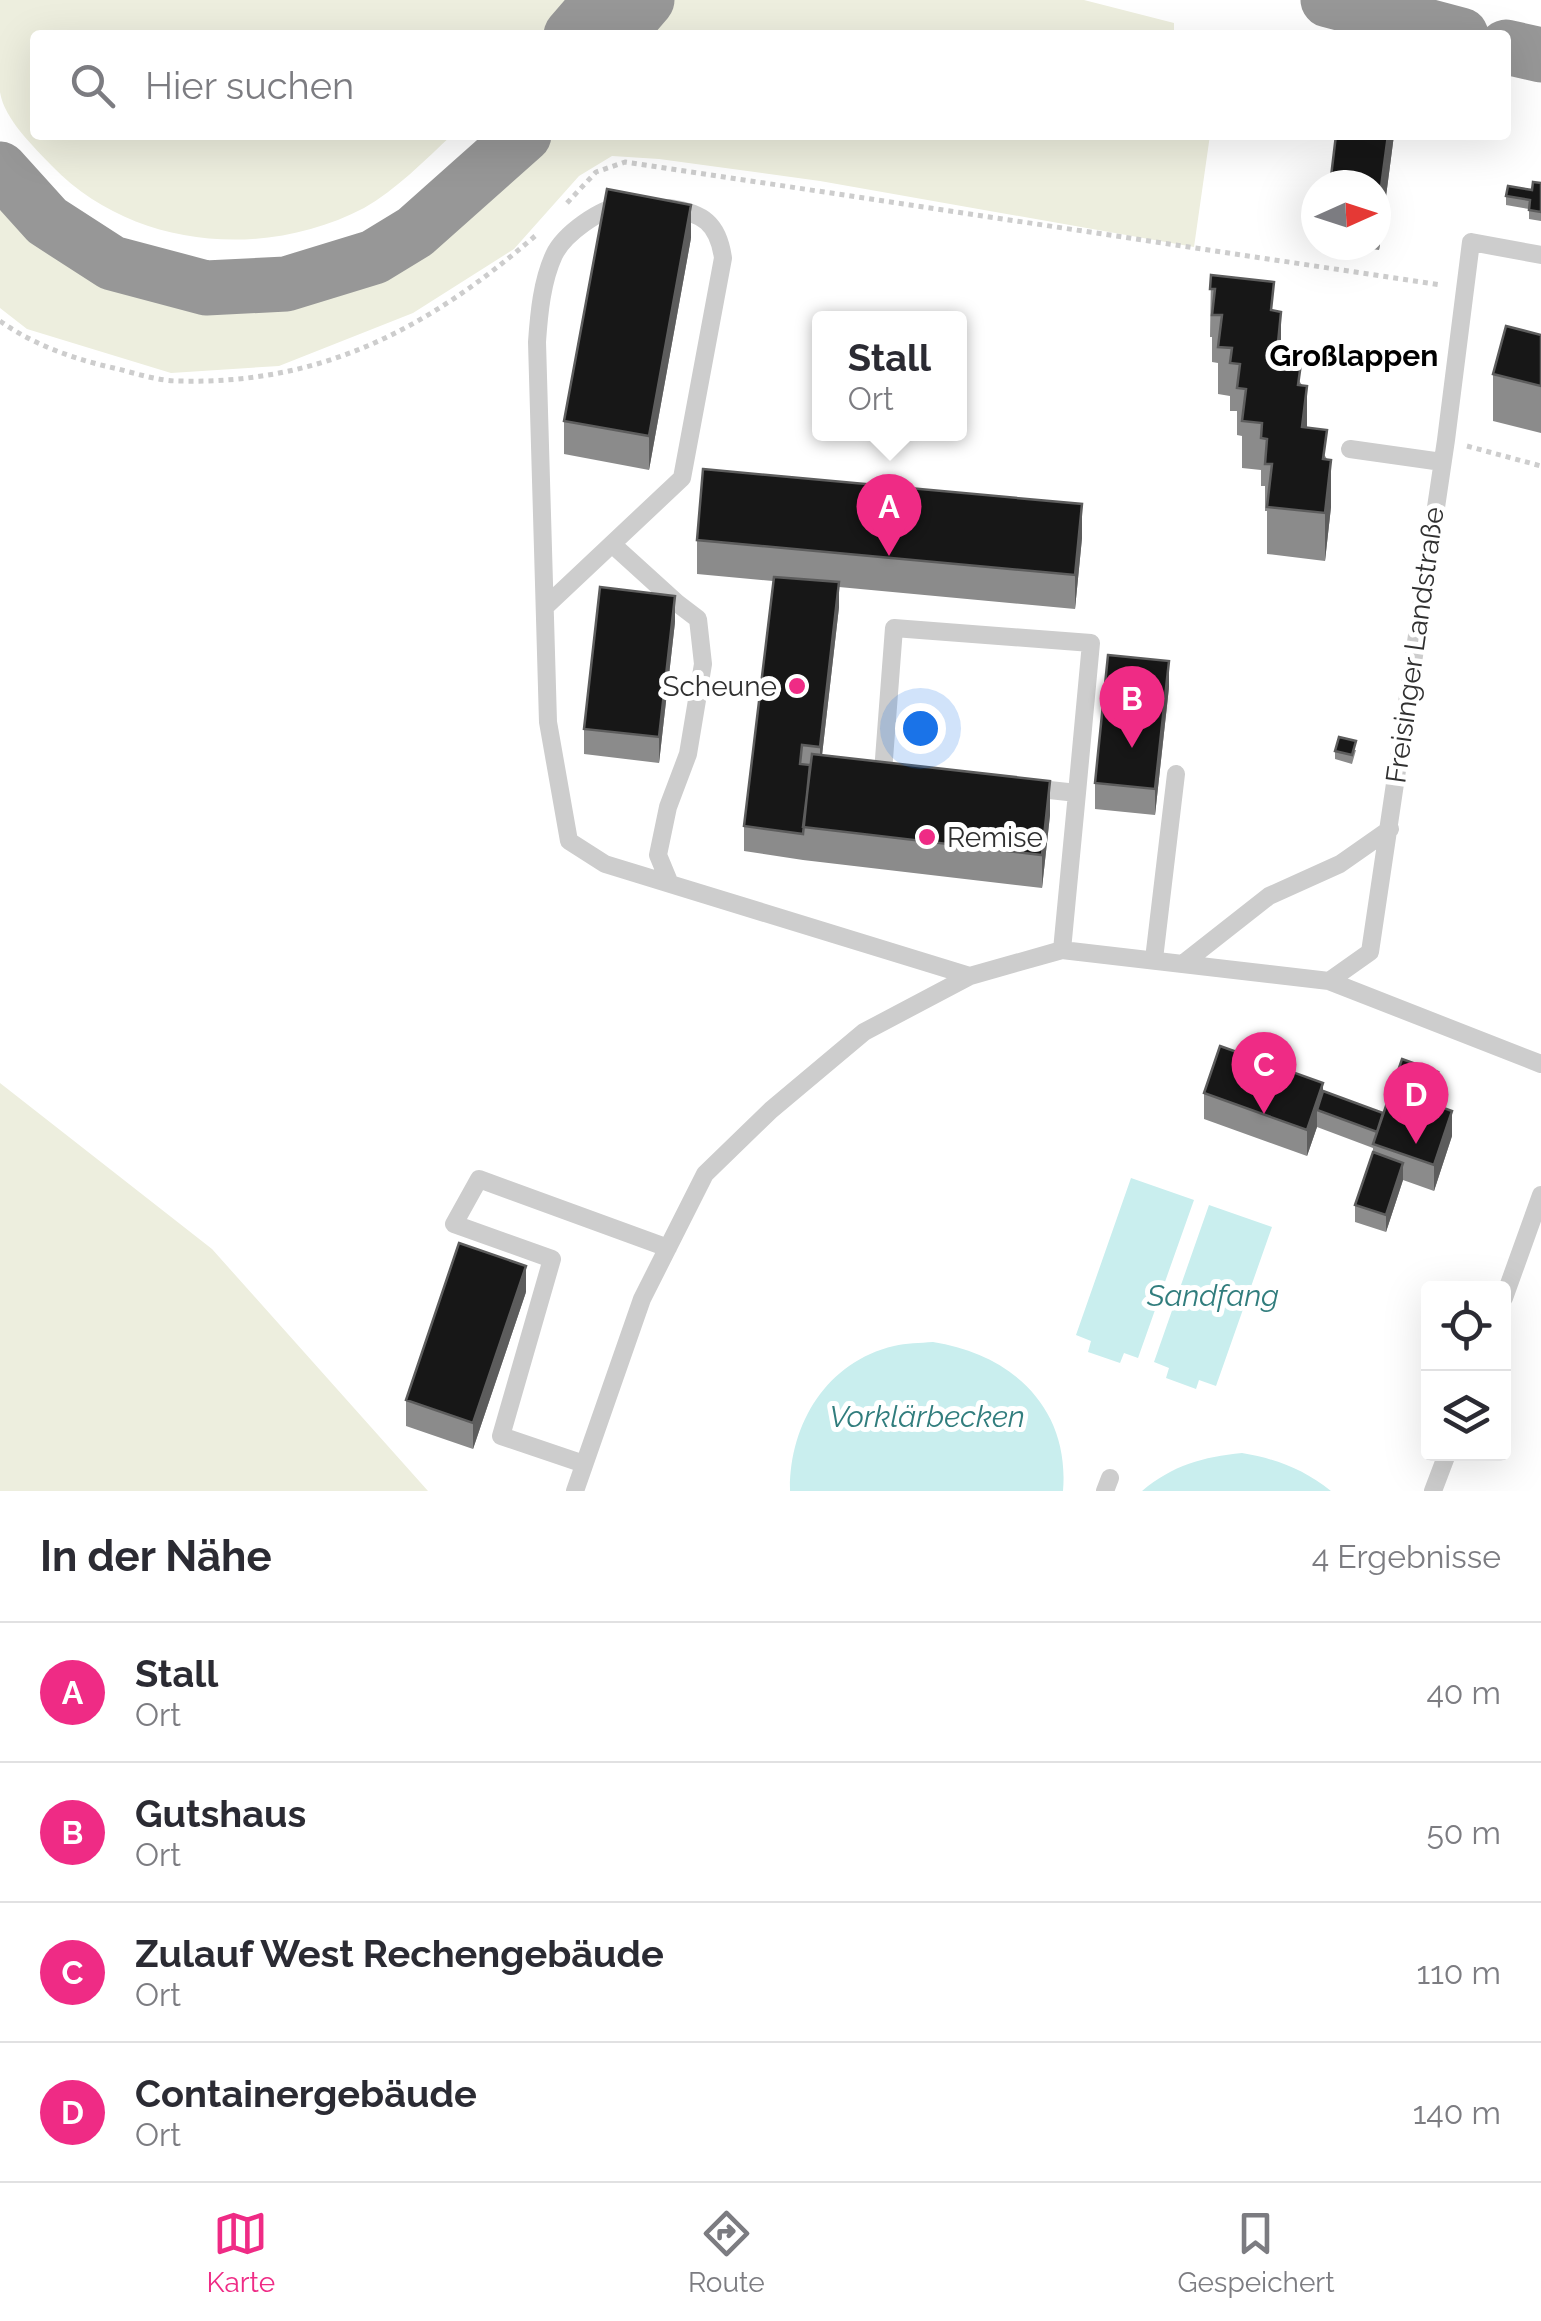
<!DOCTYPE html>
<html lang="de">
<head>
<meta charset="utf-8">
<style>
  :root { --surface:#fff; --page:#f2f2f3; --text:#2b2b33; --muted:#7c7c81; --line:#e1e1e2; --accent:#ef2b85 }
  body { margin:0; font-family:Raleway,sans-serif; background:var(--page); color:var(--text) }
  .controls { position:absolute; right:30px; bottom:30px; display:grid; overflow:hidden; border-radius:10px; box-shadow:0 10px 40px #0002 }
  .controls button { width:90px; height:90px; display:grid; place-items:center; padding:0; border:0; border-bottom:2px solid var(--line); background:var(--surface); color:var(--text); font:50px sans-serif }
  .compass { position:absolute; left:1301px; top:170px; width:90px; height:90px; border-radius:50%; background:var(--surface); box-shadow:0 10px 40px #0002; rotate:87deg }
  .you { position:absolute; left:920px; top:728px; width:35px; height:35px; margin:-25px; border:8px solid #fff; border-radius:50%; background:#1a73e8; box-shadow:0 0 0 15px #1a73e833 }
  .badge { display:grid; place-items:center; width:65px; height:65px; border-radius:50%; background:var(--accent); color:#fff; font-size:32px; font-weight:700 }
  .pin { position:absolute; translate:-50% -82px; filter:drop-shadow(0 2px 5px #0008) }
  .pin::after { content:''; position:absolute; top:52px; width:35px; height:30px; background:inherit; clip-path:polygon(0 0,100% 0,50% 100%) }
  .popup { position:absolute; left:812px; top:311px; width:155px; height:130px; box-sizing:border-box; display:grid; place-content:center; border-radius:10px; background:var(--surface); filter:drop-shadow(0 2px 8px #0005); font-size:32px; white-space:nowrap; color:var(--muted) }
  .popup b { font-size:38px; color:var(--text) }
  .popup::after { content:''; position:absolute; left:50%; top:100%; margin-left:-20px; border:20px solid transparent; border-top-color:var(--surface) }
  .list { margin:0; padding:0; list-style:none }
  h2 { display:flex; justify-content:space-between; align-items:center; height:130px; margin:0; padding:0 40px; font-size:42px }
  h2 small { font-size:32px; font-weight:400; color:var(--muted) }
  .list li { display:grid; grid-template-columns:65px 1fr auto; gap:30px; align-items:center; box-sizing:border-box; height:140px; padding:0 40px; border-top:2px solid var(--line) }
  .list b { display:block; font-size:38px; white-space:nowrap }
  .list p { margin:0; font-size:32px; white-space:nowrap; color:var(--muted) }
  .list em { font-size:32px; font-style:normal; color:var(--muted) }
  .icon { flex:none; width:55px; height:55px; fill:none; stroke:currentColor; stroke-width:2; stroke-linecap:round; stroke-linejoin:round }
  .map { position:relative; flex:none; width:1541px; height:1491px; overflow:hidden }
  .search { position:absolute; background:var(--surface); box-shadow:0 10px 40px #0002; left:30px; right:30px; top:30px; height:110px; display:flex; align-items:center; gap:25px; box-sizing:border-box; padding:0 35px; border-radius:10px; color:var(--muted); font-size:38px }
  .sheet { height:690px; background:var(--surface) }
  nav { display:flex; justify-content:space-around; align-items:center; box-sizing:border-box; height:140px; border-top:2px solid var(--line); background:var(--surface); font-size:28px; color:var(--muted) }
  nav a { display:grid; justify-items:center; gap:5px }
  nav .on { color:var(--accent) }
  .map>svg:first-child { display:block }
  .green { fill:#edeede }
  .water { fill:#c9eeee }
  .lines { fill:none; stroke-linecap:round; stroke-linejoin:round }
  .path { stroke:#cdcdcd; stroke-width:5; stroke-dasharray:5 5; stroke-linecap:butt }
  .lane { stroke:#cdcdcd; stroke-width:18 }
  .highway { stroke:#979797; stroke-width:55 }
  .wall { fill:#8b8b8b }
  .shaded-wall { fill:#5d5d5d }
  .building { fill:#171717; stroke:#5d5d5d; stroke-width:2.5 }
  .poi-dot { fill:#ef2b85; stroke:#fff; stroke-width:4 }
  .labels { text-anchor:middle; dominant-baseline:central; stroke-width:10; stroke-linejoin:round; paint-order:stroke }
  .street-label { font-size:28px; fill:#303030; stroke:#fff }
  .poi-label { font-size:28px; fill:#303030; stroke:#fff; text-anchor:end }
  .neighbourhood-label { font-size:30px; font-weight:bold; fill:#000; stroke:#fff }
  .water-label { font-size:30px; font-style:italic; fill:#317d7d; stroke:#fff }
</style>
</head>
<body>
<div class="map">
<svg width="1541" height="1491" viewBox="0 0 1541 1491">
  <rect width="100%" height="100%" fill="#fff"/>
  <path class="green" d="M 0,0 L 578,0 L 548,35 L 35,35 L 35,135 L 452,135 C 425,160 396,190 364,208 C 265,260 132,249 52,166 C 34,147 4,119 0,92 C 0,63 0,29 0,0 Z
    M 672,0 L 1084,0 L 1174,23 L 1174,35 L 639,35 Z
    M 540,135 L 1210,135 L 1194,247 L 820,181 L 659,159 L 612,156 L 579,176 L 514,249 L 413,313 L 279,366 L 171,373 L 27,329 L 0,308 L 0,188 L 4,193 L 268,295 Z
    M 0,1083 L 212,1249 L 428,1491 L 0,1491 Z"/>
  <path class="water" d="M 1131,1178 L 1194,1200 L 1138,1358 L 1124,1353 L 1120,1363 L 1088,1352 L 1091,1341 L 1076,1335 Z
    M 1209,1205 L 1272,1227 L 1216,1386 L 1199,1380 L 1196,1389 L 1166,1378 L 1169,1368 L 1154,1362 Z
    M 933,1342 C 1011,1354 1070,1407 1063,1491 L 790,1491 C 789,1425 826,1362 894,1346 C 906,1343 920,1343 933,1342 Z
    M 1242,1453 C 1277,1459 1303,1469 1331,1491 L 1142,1491 C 1173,1465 1203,1457 1242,1453 Z"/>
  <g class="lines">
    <path class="path" d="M 567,203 L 596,172 L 625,162 L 1441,285
      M 0,321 C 35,346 77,360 118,369 C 138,374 159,381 178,381 C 322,385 429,328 535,236
      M 1467,446 L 1541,466"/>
    <path class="lane" d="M 623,206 C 600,208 564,234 554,255 C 542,281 539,313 537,342 L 548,722 L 569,841 L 605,864 L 970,976
      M 1350,449 L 1442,462
      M 612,544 L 677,603 L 698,619 L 703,664 L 688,754 L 668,807 L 658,855 L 670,884
      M 545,607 L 682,478 L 723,258 C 718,223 703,213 669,208
      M 896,773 L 883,772 L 894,628 L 1091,643 L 1077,793
      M 1031,788 L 1077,793 L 1062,950
      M 1154,959 L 1176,774
      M 1185,962 L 1269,896 L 1340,864 L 1390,829
      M 1329,981 L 1370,952 L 1446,440 L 1471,242 L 1541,255
      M 1504,1298 L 1541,1195
      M 584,1464 L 501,1436 L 552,1259 L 454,1224 L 479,1179 L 668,1248
      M 575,1491 L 642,1299 L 705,1174 L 771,1110 L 864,1032 L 970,976 L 1062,950 L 1329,981 L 1541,1064
      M 1105,1491 L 1110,1478
      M 1433,1491 L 1447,1454"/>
    <path class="highway" d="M 1328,0 L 1461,35
      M 571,35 L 601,0
      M 617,35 L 647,0
      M 1506,47 L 1541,55
      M 0,169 L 47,221 L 112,263 L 206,288 L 286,284 L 374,257 L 415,232 L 524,135"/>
  </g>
  <path class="wall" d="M 1336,135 L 1394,135 L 1379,250 L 1343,245 L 1376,245 L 1376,185 Z
    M 1541,183 L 1541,221 L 1529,219 L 1529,209 L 1506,205 L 1506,196 L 1532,190 Z
    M 691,238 L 649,470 L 564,454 L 564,421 Z
    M 1211,275 L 1274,311 L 1281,354 L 1302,385 L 1307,428 L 1327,459 L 1331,507 L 1325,561 L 1267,554 L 1267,511 L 1265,511 L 1265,486 L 1261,486 L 1261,470 L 1242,468 L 1242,436 L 1237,435 L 1237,411 L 1230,411 L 1230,396 L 1218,394 L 1218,363 L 1212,362 L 1212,337 L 1210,337 Z
    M 1541,335 L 1541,433 L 1493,421 L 1493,374 Z
    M 1082,538 L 1075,609 L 839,587 L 839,607 L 822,755 L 1050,815 L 1042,888 L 803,860 L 744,851 L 744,826 L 773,581 L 697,574 L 697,540 Z
    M 675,622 L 659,763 L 584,754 L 584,729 Z
    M 1169,687 L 1155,815 L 1095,809 L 1095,783 Z
    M 1356,750 L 1352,764 L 1335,759 L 1335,751 Z
    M 1323,1091 L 1383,1113 L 1438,1098 L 1435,1105 L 1452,1136 L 1434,1191 L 1403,1180 L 1386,1232 L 1355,1222 L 1355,1205 L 1373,1152 L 1373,1148 L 1317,1127 L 1307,1156 L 1204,1119 L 1204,1093 Z
    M 526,1292 L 473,1449 L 406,1426 L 406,1400 Z"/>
  <path class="shaded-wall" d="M 1388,135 L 1394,135 L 1379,250 L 1379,202 Z
    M 691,205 L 691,238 L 649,470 L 649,436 Z
    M 1281,312 L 1281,359 L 1277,353 Z
    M 1307,386 L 1307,433 L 1302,427 Z
    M 1331,460 L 1331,507 L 1325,561 L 1325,513 Z
    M 1082,504 L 1082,538 L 1075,609 L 1075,575 Z
    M 839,582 L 839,607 L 820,773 L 820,747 Z
    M 675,596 L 675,622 L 659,763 L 659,737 Z
    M 1169,661 L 1169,687 L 1155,815 L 1155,789 Z
    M 1050,781 L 1050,815 L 1042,888 L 1042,855 Z
    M 1438,1072 L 1438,1098 L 1427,1128 L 1427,1102 Z
    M 1323,1083 L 1323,1109 L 1317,1110 L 1317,1127 L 1307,1156 L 1307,1130 Z
    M 1452,1111 L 1452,1136 L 1434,1191 L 1434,1165 Z
    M 1403,1163 L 1403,1180 L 1386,1232 L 1386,1215 Z
    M 526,1266 L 526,1292 L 473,1449 L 473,1423 Z"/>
  <path class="building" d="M 1336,135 L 1388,135 L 1379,202 L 1376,202 L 1376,185 L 1330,185 Z
    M 1533,182 L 1541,183 L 1541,212 L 1529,210 L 1530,200 L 1506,196 L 1508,186 L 1532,190 Z
    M 607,189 L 691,205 L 649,436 L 564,421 Z
    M 1211,275 L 1274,282 L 1271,310 L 1281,312 L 1277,353 L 1302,356 L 1298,385 L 1307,386 L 1302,427 L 1327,430 L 1323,459 L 1331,460 L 1325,513 L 1267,507 L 1272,464 L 1265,464 L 1267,439 L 1261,438 L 1262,423 L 1242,421 L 1246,389 L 1237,388 L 1240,364 L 1230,363 L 1232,348 L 1218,347 L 1222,315 L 1212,315 L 1215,289 L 1210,289 Z
    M 1506,326 L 1541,335 L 1541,386 L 1493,374 Z
    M 703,469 L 1082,504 L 1075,575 L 697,540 Z
    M 774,577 L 839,582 L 820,747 L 802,745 L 800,764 L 810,765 L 803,834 L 744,826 Z
    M 600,587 L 675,596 L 659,737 L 584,729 Z
    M 1108,655 L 1169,661 L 1155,789 L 1095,783 Z
    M 1339,737 L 1356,741 L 1352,755 L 1335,751 Z
    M 812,754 L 1050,781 L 1042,855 L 803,827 Z
    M 1220,1046 L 1323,1083 L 1307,1130 L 1204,1093 Z
    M 1402,1059 L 1438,1072 L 1427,1102 L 1452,1111 L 1434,1165 L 1373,1144 Z
    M 1323,1091 L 1383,1113 L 1377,1132 L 1317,1110 Z
    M 1373,1152 L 1403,1163 L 1386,1215 L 1355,1205 Z
    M 459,1243 L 526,1266 L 473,1423 L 406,1400 Z"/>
  <g class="poi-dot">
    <circle cx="797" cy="686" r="10"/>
    <circle cx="927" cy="837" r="10"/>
  </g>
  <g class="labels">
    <g class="street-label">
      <text transform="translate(1415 645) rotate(-82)">Freisinger Landstraße</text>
    </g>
    <g class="poi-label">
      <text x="777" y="686">Scheune</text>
      <text x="947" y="837" text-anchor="start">Remise</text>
    </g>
    <g class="neighbourhood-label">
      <text x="1354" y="355">Großlappen</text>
    </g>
    <g class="water-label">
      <text x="1213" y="1295">Sandfang</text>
      <text x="927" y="1416">Vorklärbecken</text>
    </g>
  </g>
</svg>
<div class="controls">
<button><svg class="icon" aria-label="locate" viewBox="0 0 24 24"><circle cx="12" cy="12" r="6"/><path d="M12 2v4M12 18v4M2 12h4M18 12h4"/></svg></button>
<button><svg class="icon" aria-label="layers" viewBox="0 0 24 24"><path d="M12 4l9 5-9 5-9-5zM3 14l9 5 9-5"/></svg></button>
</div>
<svg class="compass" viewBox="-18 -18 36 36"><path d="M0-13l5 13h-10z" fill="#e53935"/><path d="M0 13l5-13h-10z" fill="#7c7c81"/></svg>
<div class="you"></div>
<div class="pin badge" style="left:889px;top:556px">A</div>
<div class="popup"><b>Stall</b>Ort</div>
<div class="pin badge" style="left:1132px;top:748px">B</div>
<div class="pin badge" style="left:1264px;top:1114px">C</div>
<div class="pin badge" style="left:1416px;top:1144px">D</div>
<div class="search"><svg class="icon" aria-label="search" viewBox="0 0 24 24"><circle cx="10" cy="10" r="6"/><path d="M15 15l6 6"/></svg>Hier suchen</div>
</div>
<section class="sheet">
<h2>In der Nähe<small>4 Ergebnisse</small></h2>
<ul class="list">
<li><span class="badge">A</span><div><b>Stall</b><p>Ort</p></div><em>40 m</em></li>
<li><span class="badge">B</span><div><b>Gutshaus</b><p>Ort</p></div><em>50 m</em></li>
<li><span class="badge">C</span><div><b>Zulauf West Rechengebäude</b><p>Ort</p></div><em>110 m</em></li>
<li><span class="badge">D</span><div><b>Containergebäude</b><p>Ort</p></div><em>140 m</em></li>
</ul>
</section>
<nav>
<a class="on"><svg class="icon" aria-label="map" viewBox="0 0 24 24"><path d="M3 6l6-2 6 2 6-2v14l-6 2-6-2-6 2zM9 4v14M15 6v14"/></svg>Karte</a>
<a><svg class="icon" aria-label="directions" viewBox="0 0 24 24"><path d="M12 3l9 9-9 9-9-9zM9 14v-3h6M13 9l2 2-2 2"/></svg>Route</a>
<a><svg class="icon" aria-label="saved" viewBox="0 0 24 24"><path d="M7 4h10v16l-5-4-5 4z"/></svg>Gespeichert</a>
</nav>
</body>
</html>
